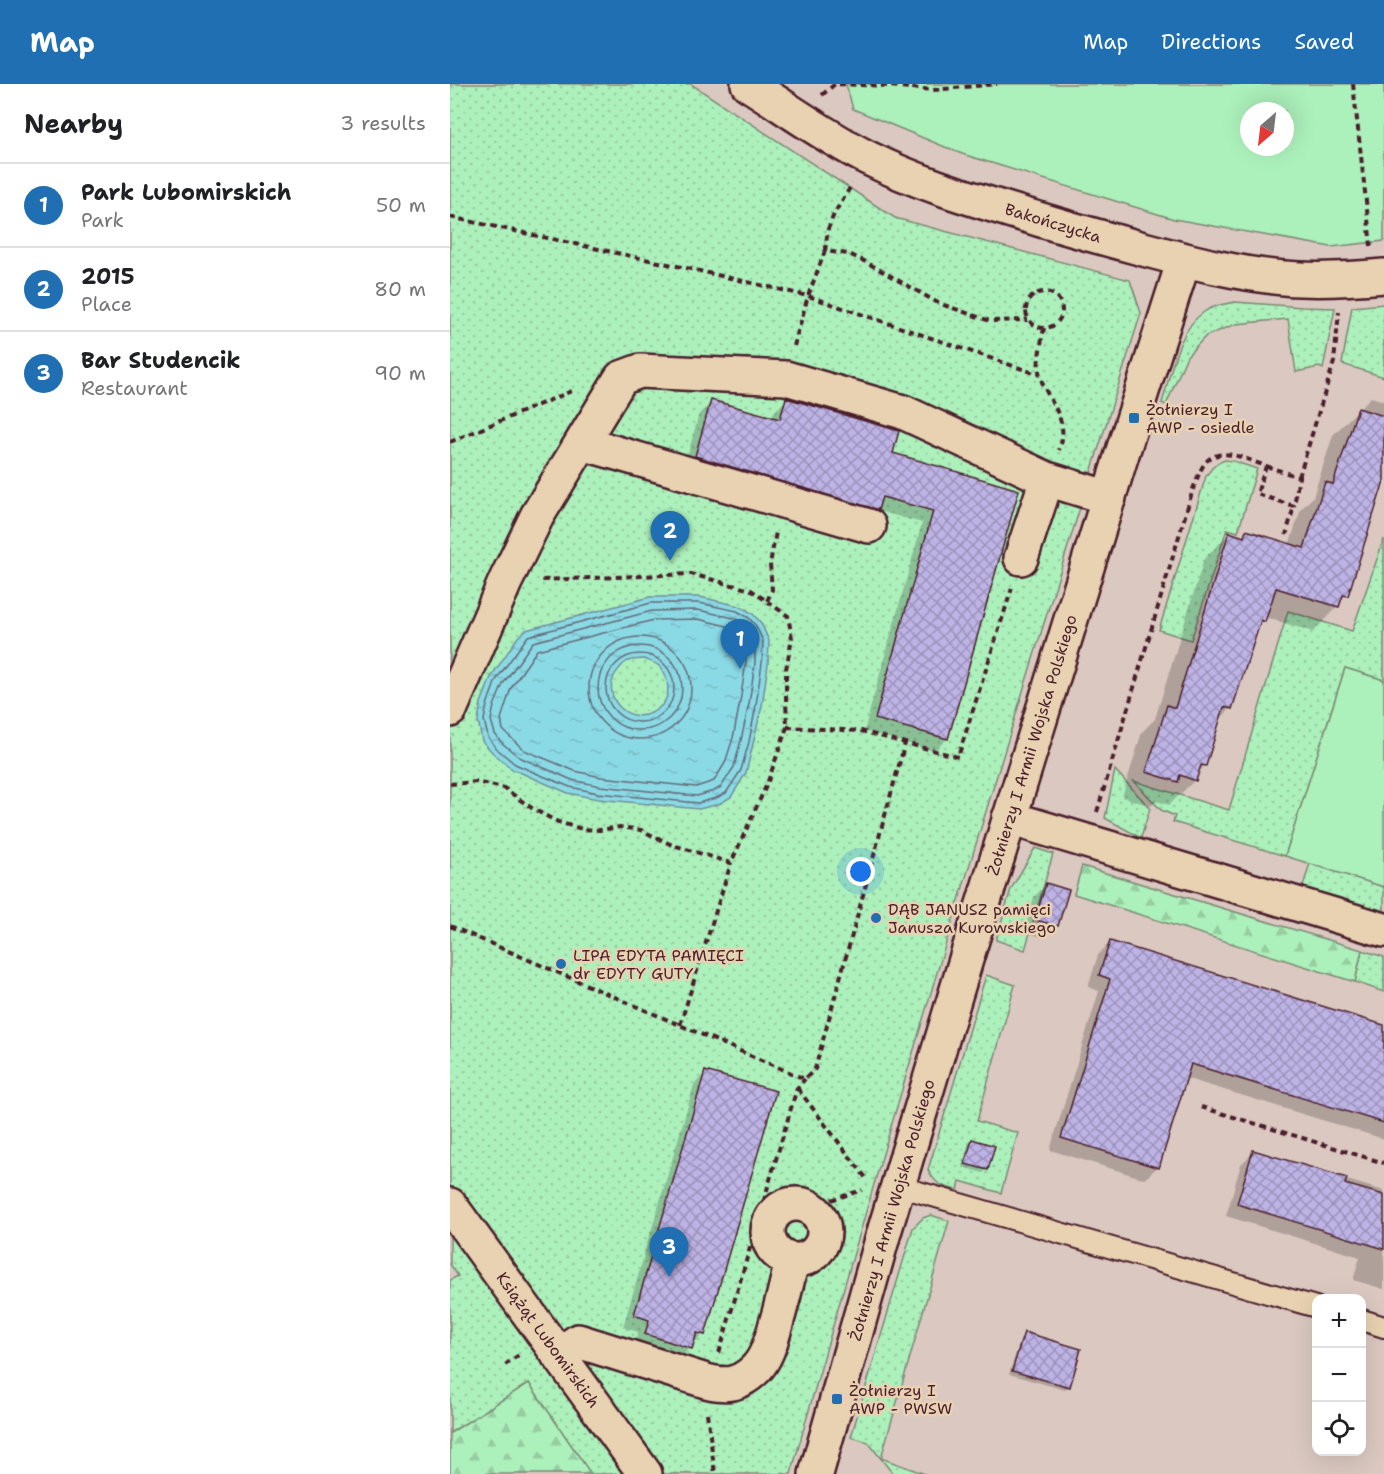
<!DOCTYPE html>
<html lang="en">
<head>
<meta charset="utf-8">
<style>
  :root { --surface:#fff; --page:#f6f6f6; --text:#202124; --muted:#757577; --line:#e0e0e0; --accent:#1f6fb2 }
  body { margin:0; font-family:"Shantell Sans",sans-serif; background:var(--page); color:var(--text) }
  .controls { position:absolute; right:18px; bottom:18px; display:grid; overflow:hidden; border-radius:12px; box-shadow:0 6px 24px #0002 }
  .controls button { width:54px; height:54px; display:grid; place-items:center; padding:0; border:0; border-bottom:2px solid var(--line); background:var(--surface); color:var(--text); font:30px sans-serif }
  .compass { position:absolute; left:790px; top:18px; width:54px; height:54px; border-radius:50%; background:var(--surface); box-shadow:0 6px 24px #0002; rotate:208deg }
  .you { position:absolute; left:411px; top:788px; width:21px; height:21px; margin:-15px; border:4px solid #fff; border-radius:50%; background:#1a73e8; box-shadow:0 0 0 9px #1a73e833 }
  .badge { display:grid; place-items:center; width:39px; height:39px; border-radius:50%; background:var(--accent); color:#fff; font-size:20px; font-weight:700 }
  .pin { position:absolute; translate:-50% -50px; filter:drop-shadow(0 2px 3px #0008) }
  .pin::after { content:''; position:absolute; top:32px; width:21px; height:18px; background:inherit; clip-path:polygon(0 0,100% 0,50% 100%) }
  .list { margin:0; padding:0; list-style:none }
  h2 { display:flex; justify-content:space-between; align-items:center; height:78px; margin:0; padding:0 24px; font-size:26px }
  h2 small { font-size:20px; font-weight:400; color:var(--muted) }
  .list li { display:grid; grid-template-columns:39px 1fr auto; gap:18px; align-items:center; box-sizing:border-box; height:84px; padding:0 24px; border-top:2px solid var(--line) }
  .list b { display:block; font-size:22px; white-space:nowrap }
  .list p { margin:0; font-size:20px; white-space:nowrap; color:var(--muted) }
  .list em { font-size:20px; font-style:normal; color:var(--muted) }
  .icon { flex:none; width:33px; height:33px; fill:none; stroke:currentColor; stroke-width:2; stroke-linecap:round; stroke-linejoin:round }
  .map { position:relative; flex:none; width:934px; height:1390px; overflow:hidden }
  header { display:flex; align-items:center; gap:36px; box-sizing:border-box; height:84px; padding:0 30px; background:var(--accent); color:#fff }
  header strong { font-size:28px }
  nav { display:flex; gap:33px; margin-inline-start:auto; font-size:21px }
  main { display:flex }
  aside { flex:1; background:var(--surface) }
  .map>svg:first-child { display:block }
  .grass { fill:url(#grass-dots); stroke:#7b8873; stroke-width:1.5 }
  .forest { fill:url(#forest-firs); stroke:#7b8873; stroke-width:1.5 }
  .garden { fill:#acf0bb; stroke:#7b8873; stroke-width:1.5; fill-rule:evenodd }
  .water { fill:url(#water-ripples); stroke:#708f9b; stroke-width:1.5; fill-rule:evenodd }
  .shadow { fill:#0003 }
  .lines { fill:none; stroke-linecap:round; stroke-linejoin:round }
  .shore { stroke:#646a76; stroke-width:1.5 }
  .building { fill:url(#building-cross-hatch); stroke:#4a1f2b; stroke-width:1.5 }
  .lane-casing { stroke:#4a1f2b; stroke-width:24 }
  .street-casing { stroke:#4a1f2b; stroke-width:38 }
  .secondary-casing { stroke:#4a1f2b; stroke-width:38 }
  .path { stroke:#4a1f2b; stroke-width:4; stroke-dasharray:6 4.5; stroke-linecap:butt }
  .lane { stroke:#e8d2b1; stroke-width:20 }
  .street { stroke:#e8d2b1; stroke-width:33 }
  .secondary { stroke:#e8d2b1; stroke-width:33 }
  .poi-dot { fill:#1f6fb2; stroke:#e8d2b1; stroke-width:2 }
  .labels { text-anchor:middle; dominant-baseline:central; stroke-width:5; stroke-linejoin:round; paint-order:stroke }
  .street-label { font-size:16px; fill:#4a1f2b; stroke:#e8d2b1 }
  .poi-label { font-size:16px; fill:#4a1f2b; stroke:#e8d2b1; text-anchor:start }
</style>
</head>
<body>
<header>
<strong>Map</strong>
<nav><a>Map</a><a>Directions</a><a>Saved</a></nav>
</header>
<main>
<aside>
<h2>Nearby<small>3 results</small></h2>
<ul class="list">
<li><span class="badge">1</span><div><b>Park Lubomirskich</b><p>Park</p></div><em>50 m</em></li>
<li><span class="badge">2</span><div><b>2015</b><p>Place</p></div><em>80 m</em></li>
<li><span class="badge">3</span><div><b>Bar Studencik</b><p>Restaurant</p></div><em>90 m</em></li>
</ul>
</aside>
<div class="map">
<svg width="934" height="1390" viewBox="0 0 934 1390">
  <defs>
    <pattern id="grass-dots" width="8" height="8" patternUnits="userSpaceOnUse" patternTransform="scale(1.5)"><rect width="8" height="8" fill="#acf0bb"/><path d="M2 2h.1M6 6h.1" fill="none" stroke="#96cda1" stroke-width="1.8" stroke-linecap="round"/></pattern>
    <pattern id="forest-firs" width="22" height="20" patternUnits="userSpaceOnUse" patternTransform="scale(1.5)"><rect width="22" height="20" fill="#acf0bb"/><path d="M5 1l3.5 6h-7zM16 11l3.5 6h-7z" fill="#96cda1"/></pattern>
    <pattern id="water-ripples" width="26" height="14" patternUnits="userSpaceOnUse" patternTransform="scale(1.5)"><rect width="26" height="14" fill="#8adae6"/><path d="M2 4q2-2 4 0t4 0M15 11q2-2 4 0t4 0" fill="none" stroke="#79bbc5"/></pattern>
    <pattern id="building-cross-hatch" width="8" height="8" patternUnits="userSpaceOnUse" patternTransform="scale(1.5)"><rect width="8" height="8" fill="#bdb3e5"/><path d="M0 0l8 8M0 8l8-8" fill="none" stroke="#9c91ba"/></pattern>
  </defs>
  <rect width="100%" height="100%" fill="#dbc9c1"/>
  <filter id="ink" filterUnits="userSpaceOnUse"><feTurbulence type="fractalNoise" baseFrequency=".0167" numOctaves="2"/><feDisplacementMap in="SourceGraphic" scale="12" xChannelSelector="R" yChannelSelector="G"/><feConvolveMatrix kernelMatrix="1 2 1 2 8 2 1 2 1" color-interpolation-filters="sRGB"/></filter>
  <g filter="url(#ink)">
    <path class="grass" d="M 0,0 L 241,0 L 445,134 L 680,196 L 691,229 C 570,614 450,1000 341,1390 L 140,1390 L 79,1299 L 0,1349 L 0,1196 L 8,1192 L 0,1180 Z
      M 785,218 L 852,223 L 885,224 L 873,285 L 869,283 L 846,288 L 838,235 L 786,240 L 756,252 L 737,272 L 716,321 L 712,319 C 721,290 727,246 754,228 C 763,221 775,220 785,218 Z
      M 934,220 L 934,293 L 892,280 L 902,223 Z
      M 775,376 L 783,377 L 807,385 L 788,448 L 777,445 L 741,556 L 709,546 L 756,392 C 762,384 765,379 775,376 Z
      M 934,455 L 934,596 L 895,584 L 835,772 L 723,738 L 725,732 L 711,726 L 684,697 L 779,726 L 838,527 L 902,547 Z
      M 665,686 L 700,724 L 691,754 L 655,734 Z
      M 585,764 L 603,770 L 575,866 L 546,856 L 561,805 Z
      M 860,779 L 934,803 L 934,834 L 852,806 Z
      M 912,866 L 934,873 L 934,908 L 905,898 Z
      M 536,891 L 565,901 L 527,1037 L 568,1049 L 551,1109 L 510,1097 L 508,1106 C 491,1102 486,1101 478,1086 Z
      M 481,1131 L 499,1137 L 431,1374 L 475,1390 L 443,1390 L 418,1358 L 401,1353 L 463,1144 L 473,1134 Z"/>
    <path class="forest" d="M 632,782 L 912,866 L 905,898 L 624,810 Z
      M 79,1299 L 141,1390 L 1,1390 L 0,1388 L 0,1349 Z"/>
    <path class="garden" d="M 396,0 L 934,0 L 934,157 L 881,163 L 724,135 L 512,70 L 403,25 ZM 799,27 L 835,27 L 835,63 L 799,63 Z
      M 895,584 L 934,596 L 934,803 L 835,772 Z"/>
    <path class="water" d="M 200,513 L 250,513 L 289,522 L 302,529 L 311,539 L 319,557 L 318,580 L 312,622 L 296,689 L 281,713 L 269,720 L 249,725 L 148,715 L 118,709 L 62,685 L 43,669 L 32,657 L 28,636 L 31,619 L 41,593 L 68,553 L 76,546 ZM 194,575 C 198,577 207,579 210,583 C 219,593 221,611 212,621 C 183,651 145,611 169,585 C 171,583 173,580 176,578 C 180,575 188,576 194,575 Z"/>
    <path class="shadow" d="M 921,313 L 934,317 L 934,396 L 896,511 L 889,518 L 888,522 L 863,548 L 815,533 L 814,537 L 807,543 L 781,624 L 768,637 L 755,682 L 746,690 L 745,696 L 719,721 L 706,717 L 701,722 L 672,713 L 692,648 L 705,635 L 754,475 L 779,450 L 791,454 L 796,448 L 839,461 L 851,425 L 863,413 L 883,351 Z
      M 337,315 L 441,370 L 567,407 L 497,655 L 484,667 L 414,647 L 472,439 L 425,426 L 414,437 L 234,384 L 249,330 L 262,318 L 322,335 L 324,328 Z
      M 597,800 L 607,842 L 595,854 L 574,848 L 584,813 Z
      M 660,858 L 934,943 L 934,1055 L 735,994 L 707,1083 L 695,1095 L 600,1066 L 649,907 L 638,903 L 648,871 Z
      M 256,988 L 253,1250 L 228,1276 L 184,1262 L 188,1248 L 173,1243 L 244,1001 Z
      M 522,1057 L 537,1085 L 533,1089 L 512,1083 L 518,1061 Z
      M 804,1068 L 934,1107 L 934,1205 L 903,1196 L 910,1173 L 776,1132 L 791,1080 Z
      M 574,1250 L 618,1303 L 615,1306 L 559,1290 L 571,1254 Z"/>
    <g class="lines">
      <path class="shore" d="M 201,519 L 249,519 L 287,527 L 299,534 L 306,542 L 313,557 L 312,579 L 306,621 L 299,658 L 291,686 L 276,709 L 266,714 L 248,719 L 148,709 L 120,703 L 88,690 L 65,680 L 47,665 L 38,653 L 34,636 L 37,621 L 46,596 L 78,552 Z
        M 248,526 L 284,534 L 294,540 L 300,546 L 305,559 L 305,579 L 299,620 L 291,656 L 284,683 L 271,703 L 264,707 L 247,712 L 150,702 L 122,696 L 69,673 L 52,659 L 45,650 L 41,636 L 44,622 L 53,600 L 83,558 L 202,527 Z
        M 248,535 L 281,543 L 292,551 L 296,561 L 296,578 L 290,618 L 283,654 L 275,679 L 264,697 L 246,703 L 151,693 L 125,687 L 74,666 L 53,646 L 51,635 L 61,604 L 87,566 L 204,536 Z
        M139 604a51 51 0 1 1 102 0a51 51 0 1 1-102 0Z
        M148 604a42 42 0 1 1 84 0a42 42 0 1 1-84 0Z
        M156 604a34 34 0 1 1 68 0a34 34 0 1 1-68 0Z"/>
    </g>
    <path class="building" d="M 336,314 L 449,347 L 443,369 L 569,406 L 498,655 L 425,635 L 483,427 L 432,413 L 428,426 L 245,372 L 261,316 L 330,335 Z
      M 908,324 L 934,332 L 934,397 L 898,512 L 893,511 L 889,523 L 826,504 L 815,538 L 811,536 L 782,625 L 774,623 L 756,682 L 751,681 L 746,697 L 730,691 L 728,698 L 696,688 L 717,621 L 725,624 L 779,448 L 794,453 L 796,446 L 854,464 L 875,398 L 883,400 Z
      M 596,799 L 619,806 L 608,842 L 585,836 Z
      M 660,857 L 934,941 L 934,1039 L 741,980 L 709,1084 L 611,1054 L 660,895 L 649,891 Z
      M 255,987 L 326,1007 L 255,1251 L 247,1249 L 242,1265 L 195,1250 L 199,1236 L 184,1231 Z
      M 522,1055 L 545,1062 L 538,1086 L 515,1080 Z
      M 803,1066 L 897,1094 L 895,1100 L 934,1111 L 934,1165 L 787,1120 Z
      M 574,1248 L 631,1265 L 620,1303 L 562,1287 Z"/>
    <g class="lines">
      <defs>
        <path id="lane" d="M 448,1102 L 866,1223
          M 912,1236 L 934,1243"/>
        <path id="street" d="M 132,359 L 419,442
          M 571,474 L 597,395
          M 0,626 L 55,498 L 87,432 L 171,294 L 190,287 L 336,294 L 453,328 L 597,395 L 659,414
          M 559,734 L 934,846
          M318 1148a28 28 0 1 1 56 0a28 28 0 1 1-56 0Z
          M 0,1121 L 195,1390
          M 108,1271 L 128,1257 L 256,1297 C 264,1299 274,1301 283,1299 C 294,1296 306,1287 312,1277 C 318,1268 321,1257 324,1247 C 331,1223 337,1200 342,1176
          M 366,1390 L 435,1145 L 518,869 L 672,370 L 734,176"/>
        <path id="secondary" d="M 298,0 C 338,25 376,53 418,74 C 472,101 530,117 588,135 C 624,146 660,156 697,166 C 742,178 788,190 834,194 C 867,197 901,195 934,192"/>
      </defs>
      <use href="#lane" class="lane-casing"/>
      <use href="#street" class="street-casing"/>
      <use href="#secondary" class="secondary-casing"/>
      <path class="path" d="M 903,0 L 921,162
        M 372,11 L 385,0 L 439,2 L 483,6 L 547,0
        M 0,133 L 241,185 L 358,212 L 375,167 L 399,170 L 416,178 L 488,219 L 540,237 L 578,236
        M 375,167 L 378,145 L 384,130 L 401,102
        M576 226a18 18 0 1 1 36 0a18 18 0 1 1-36 0Z
        M 594,244 C 592,256 587,276 589,287 C 594,316 622,333 609,366
        M 344,262 L 358,212 L 590,291
        M 0,358 L 124,306
        M 816,382 L 849,393 L 844,422
        M 849,393 L 884,278 L 889,228
        M 317,517 L 322,506 L 320,480 L 326,448
        M 337,643 L 411,647 L 455,659
        M 0,700 L 26,698 L 54,704 L 83,725 L 108,738 L 132,745 L 150,746 L 170,743 L 191,746 L 220,760 L 281,779 L 317,700 L 337,643 L 336,616 L 336,585 L 342,554 L 338,532 L 301,506 L 241,490 L 92,496
        M 647,728 L 743,405 C 747,396 751,381 759,375 C 775,363 800,377 816,382 L 807,410 L 844,422 L 836,451
        M 0,842 L 355,995 L 365,985 L 455,659 L 508,673 L 562,504
        M 230,941 L 281,779
        M 348,1005 L 416,1094
        M 751,1023 L 934,1079
        M 363,1126 L 375,1118 L 412,1106
        M 269,1269 L 347,1004 L 355,995
        M 55,1281 L 70,1270
        M 257,1329 L 265,1390"/>
      <use href="#lane" class="lane"/>
      <use href="#street" class="street"/>
      <use href="#secondary" class="secondary"/>
    </g>
  </g>
  <g class="poi-dot">
    <rect x="678" y="328" width="12" height="12" rx="3"/>
    <circle cx="426" cy="834" r="6"/>
    <circle cx="111" cy="880" r="6"/>
    <rect x="381" y="1309" width="12" height="12" rx="3"/>
  </g>
  <g class="labels">
    <g class="street-label">
      <text transform="translate(603 139) rotate(17)">Bakończycka</text>
      <text transform="translate(582 661) rotate(-73)">Żołnierzy I Armii Wojska Polskiego</text>
      <text transform="translate(442 1126) rotate(-74)">Żołnierzy I Armii Wojska Polskiego</text>
      <text transform="translate(98 1256) rotate(54)">Książąt Lubomirskich</text>
    </g>
    <g class="poi-label">
      <text x="696" y="325">Żołnierzy I<tspan x="696" dy="18">AWP - osiedle</tspan></text>
      <text x="438" y="825">DĄB JANUSZ pamięci<tspan x="438" dy="18">Janusza Kurowskiego</tspan></text>
      <text x="123" y="871">LIPA EDYTA PAMIĘCI<tspan x="123" dy="18">dr EDYTY GUTY</tspan></text>
      <text x="399" y="1306">Żołnierzy I<tspan x="399" dy="18">AWP - PWSW</tspan></text>
    </g>
  </g>
</svg>
<div class="controls">
<button>+</button>
<button>−</button>
<button><svg class="icon" aria-label="locate" viewBox="0 0 24 24"><circle cx="12" cy="12" r="6"/><path d="M12 2v4M12 18v4M2 12h4M18 12h4"/></svg></button>
</div>
<svg class="compass" viewBox="-18 -18 36 36"><path d="M0-13l5 13h-10z" fill="#e53935"/><path d="M0 13l5-13h-10z" fill="#757577"/></svg>
<div class="you"></div>
<div class="pin badge" style="left:290px;top:585px">1</div>
<div class="pin badge" style="left:220px;top:477px">2</div>
<div class="pin badge" style="left:219px;top:1193px">3</div>
</div>
</main>
</body>
</html>
